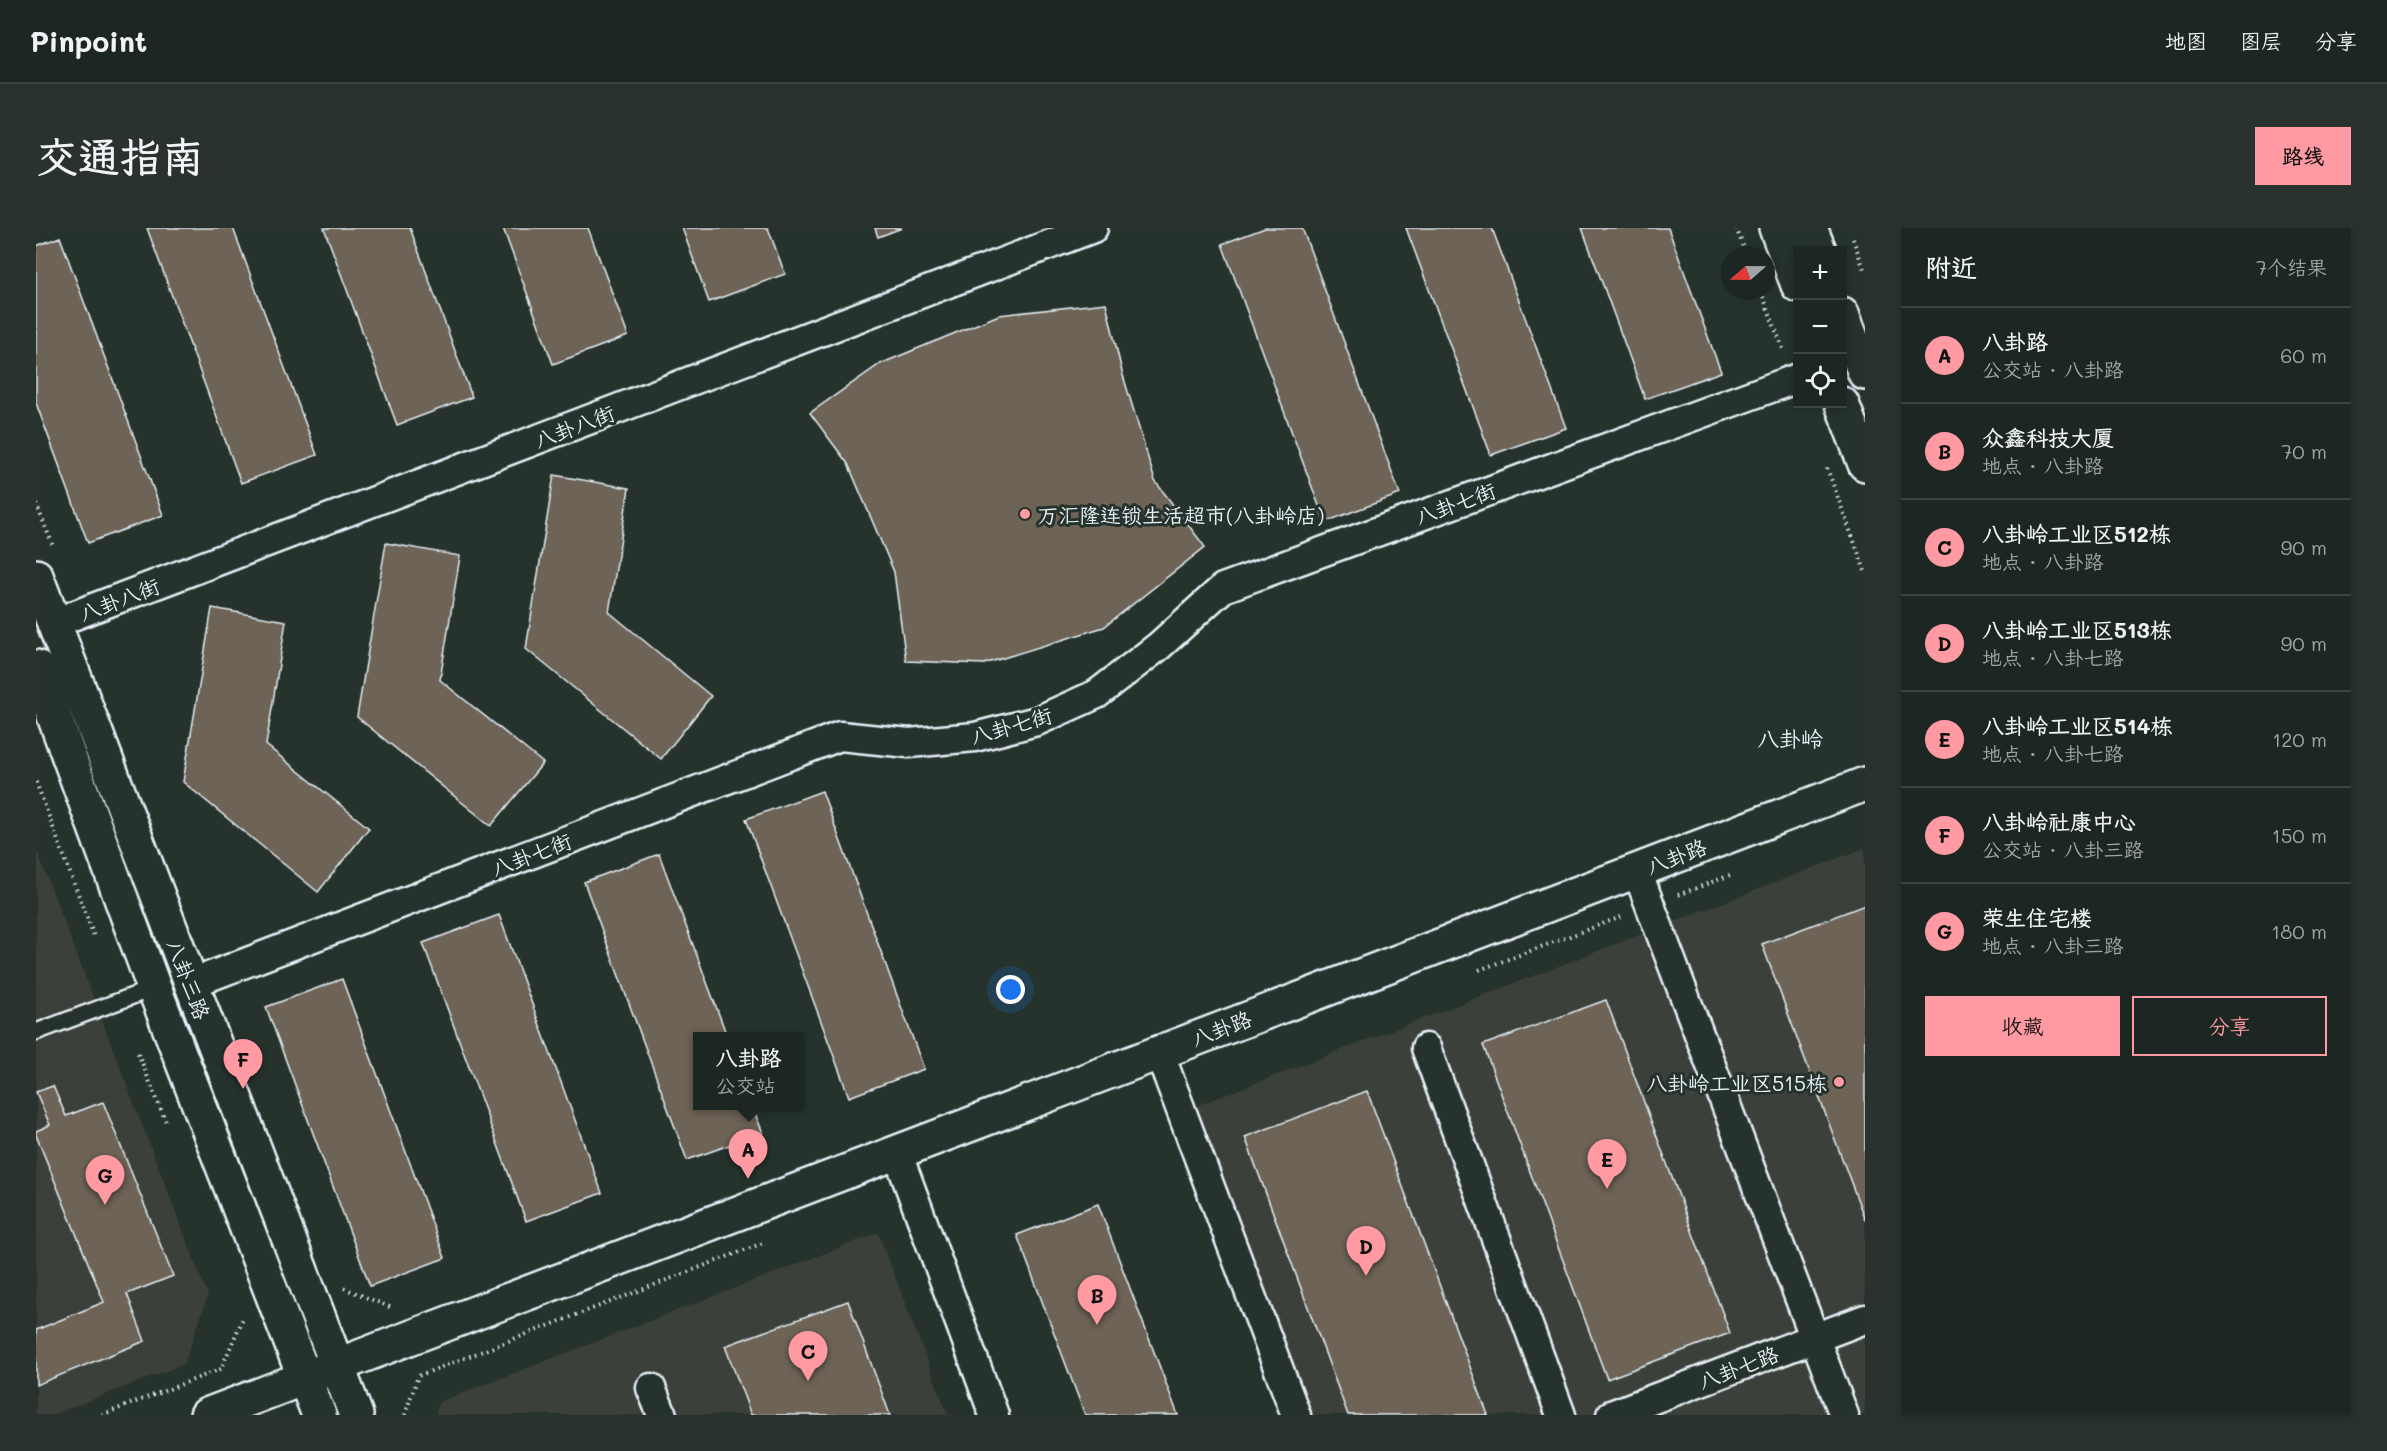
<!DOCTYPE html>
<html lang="zh">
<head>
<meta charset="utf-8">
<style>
  :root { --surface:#1c2622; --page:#29322f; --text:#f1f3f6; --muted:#a0a5a5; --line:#3a4340; --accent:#ff9aa2 }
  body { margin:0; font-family:Mali,"LXGW WenKai TC",sans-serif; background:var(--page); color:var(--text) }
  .controls { position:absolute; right:18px; top:18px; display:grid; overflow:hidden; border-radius:0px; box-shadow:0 3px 9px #0003 }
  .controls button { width:54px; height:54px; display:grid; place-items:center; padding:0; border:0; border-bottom:2px solid var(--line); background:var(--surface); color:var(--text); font:30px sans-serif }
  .compass { position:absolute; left:1685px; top:18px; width:54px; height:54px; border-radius:50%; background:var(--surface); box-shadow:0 3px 9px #0003; rotate:250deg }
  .you { position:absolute; left:975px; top:762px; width:21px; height:21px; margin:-15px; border:4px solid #fff; border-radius:50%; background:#1a73e8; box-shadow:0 0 0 9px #1a73e833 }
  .badge { display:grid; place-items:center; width:39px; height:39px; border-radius:50%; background:var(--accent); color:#111; font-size:20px; font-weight:700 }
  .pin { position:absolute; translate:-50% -50px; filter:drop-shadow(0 2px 3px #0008) }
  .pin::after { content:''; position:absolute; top:32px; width:21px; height:18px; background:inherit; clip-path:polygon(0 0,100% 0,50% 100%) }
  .popup { position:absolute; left:657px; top:804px; width:111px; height:78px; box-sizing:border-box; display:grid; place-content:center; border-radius:0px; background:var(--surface); filter:drop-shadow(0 2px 4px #0005); font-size:20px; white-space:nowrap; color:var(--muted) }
  .popup b { font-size:22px; color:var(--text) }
  .popup::after { content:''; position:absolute; left:50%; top:100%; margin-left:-12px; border:12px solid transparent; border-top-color:var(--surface) }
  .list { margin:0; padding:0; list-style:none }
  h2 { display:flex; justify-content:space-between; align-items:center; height:78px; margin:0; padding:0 24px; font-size:26px }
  h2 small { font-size:20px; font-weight:400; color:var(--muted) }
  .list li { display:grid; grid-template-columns:39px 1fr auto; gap:18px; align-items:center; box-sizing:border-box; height:96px; padding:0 24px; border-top:2px solid var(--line) }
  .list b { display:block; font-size:22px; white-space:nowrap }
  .list p { margin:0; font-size:20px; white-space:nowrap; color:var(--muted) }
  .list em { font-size:20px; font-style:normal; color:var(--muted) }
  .actions { display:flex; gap:12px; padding:18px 24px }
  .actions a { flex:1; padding:14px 0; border:2px solid var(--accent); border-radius:0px; text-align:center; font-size:21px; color:var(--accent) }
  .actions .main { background:var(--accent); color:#111 }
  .icon { flex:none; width:33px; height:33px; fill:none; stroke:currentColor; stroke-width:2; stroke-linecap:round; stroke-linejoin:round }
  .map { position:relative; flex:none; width:1829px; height:1187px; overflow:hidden; border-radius:0px }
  header { display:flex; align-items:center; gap:36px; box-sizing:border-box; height:84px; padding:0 30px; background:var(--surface); border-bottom:2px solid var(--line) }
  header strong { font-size:28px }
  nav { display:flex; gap:33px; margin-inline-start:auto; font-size:21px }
  .intro { display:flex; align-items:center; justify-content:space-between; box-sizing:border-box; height:144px; padding:0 36px }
  h1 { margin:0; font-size:42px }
  .button { padding:15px 27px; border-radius:0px; background:var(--accent); color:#111; font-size:21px; font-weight:700 }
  main { display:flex; gap:36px; padding:0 36px }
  aside { flex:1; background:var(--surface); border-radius:0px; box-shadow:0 3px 9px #0003 }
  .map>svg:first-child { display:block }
  .built { fill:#3b413a }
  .building { fill:#6d6357; stroke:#e8f1f8; stroke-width:1.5 }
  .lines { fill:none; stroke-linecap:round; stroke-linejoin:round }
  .service-casing { stroke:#e8f1f8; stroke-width:20 }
  .minor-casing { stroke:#e8f1f8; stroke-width:33 }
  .tertiary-casing { stroke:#e8f1f8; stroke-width:38 }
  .secondary-casing { stroke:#e8f1f8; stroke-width:38 }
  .path { stroke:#e8f1f8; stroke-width:4; stroke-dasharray:1.5 4.5; stroke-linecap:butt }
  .service { stroke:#26332d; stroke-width:15 }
  .minor { stroke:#26332d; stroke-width:28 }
  .tertiary { stroke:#26332d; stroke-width:33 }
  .secondary { stroke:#26332d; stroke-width:33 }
  .poi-dot { fill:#ff9aa2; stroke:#26332d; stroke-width:2 }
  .labels { text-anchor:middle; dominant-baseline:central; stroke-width:6; stroke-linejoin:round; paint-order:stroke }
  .street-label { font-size:21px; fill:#e8f1f8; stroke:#26332d }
  .poi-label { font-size:21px; fill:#e8f1f8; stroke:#26332d; text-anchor:start }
  .neighbourhood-label { font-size:22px; fill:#e8f1f8; stroke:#26332d }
</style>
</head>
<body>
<header>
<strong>Pinpoint</strong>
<nav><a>地图</a><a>图层</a><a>分享</a></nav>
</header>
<div class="intro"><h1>交通指南</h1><a class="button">路线</a></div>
<main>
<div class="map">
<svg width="1829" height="1187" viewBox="0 0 1829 1187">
  <rect width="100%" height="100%" fill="#26332d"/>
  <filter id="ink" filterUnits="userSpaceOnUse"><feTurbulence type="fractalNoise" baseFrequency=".0167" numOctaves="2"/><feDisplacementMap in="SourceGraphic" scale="12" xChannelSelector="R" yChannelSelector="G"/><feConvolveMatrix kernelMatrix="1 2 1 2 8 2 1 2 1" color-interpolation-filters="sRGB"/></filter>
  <g filter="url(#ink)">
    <path class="built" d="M 1829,620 L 1829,1187 L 1249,1187 L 1134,888 Z
      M 0,621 L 172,1068 L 148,1136 L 16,1187 L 0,1187 Z
      M 842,1005 L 912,1187 L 399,1187 L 403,1174 Z"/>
    <path class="building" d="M 111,0 L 197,0 L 281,227 L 205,255 Z
      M 288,0 L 374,0 L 436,169 L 361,197 Z
      M 467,0 L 552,0 L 592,108 L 517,136 Z
      M 646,0 L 732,0 L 749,46 L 673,74 Z
      M 839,0 L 866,0 L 842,9 Z
      M 1229,0 L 1266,0 L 1364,266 L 1289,294 L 1186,16 Z
      M 1370,0 L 1456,0 L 1530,200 L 1455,227 Z
      M 1546,0 L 1632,0 L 1685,144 L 1609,171 Z
      M 24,9 L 127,287 L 52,315 L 0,175 L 0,18 Z
      M 1070,75 L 1086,144 L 1119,253 L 1169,319 L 1068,399 L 948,436 L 870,433 L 858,344 L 812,236 L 774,185 L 844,136 L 963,87 Z
      M 518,247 L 593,260 L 573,384 L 675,468 L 625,531 L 490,421 Z
      M 350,315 L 424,328 L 404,452 L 507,535 L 455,598 L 321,489 Z
      M 176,380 L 250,393 L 230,517 L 333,600 L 282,664 L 147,554 Z
      M 786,563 L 888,841 L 813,869 L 710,591 Z
      M 623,626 L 691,808 L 661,808 L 661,878 L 716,878 L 727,905 L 651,932 L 548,654 Z
      M 1829,677 L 1829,992 L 1726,716 Z
      M 463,687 L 566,965 L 490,993 L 387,715 Z
      M 306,751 L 409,1030 L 334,1058 L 230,779 Z
      M 1570,772 L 1694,1105 L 1571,1151 L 1447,817 Z
      M 17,858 L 30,888 L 67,874 L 137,1048 L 91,1066 L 109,1113 L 0,1157 L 0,1102 L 68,1074 L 0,907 L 0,903 L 14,897 L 0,864 Z
      M 1331,863 L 1452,1187 L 1312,1187 L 1209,909 Z
      M 1062,976 L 1142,1187 L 1049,1187 L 981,1007 Z
      M 812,1073 L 854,1187 L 715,1187 L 689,1118 Z"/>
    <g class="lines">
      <defs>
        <path id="service" d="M 0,804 L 118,760"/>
        <path id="minor" d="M 18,395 L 1057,0
          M 1601,643 L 1808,1187
          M 154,756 L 804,508 L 873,515 L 939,509 L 1001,493 L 1061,466 L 1123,418 L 1187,360 L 1762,150
          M 1390,820 L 1525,1187
          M 1123,824 L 1260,1187
          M 861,924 L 958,1187
          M 615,1160 L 626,1187
          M 1575,1187 L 1829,1091"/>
        <path id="tertiary" d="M 1740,0 L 1762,57
          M 1774,0 L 1783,22
          M 1806,86 L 1829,145
          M 1806,176 L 1829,236
          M 171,1187 L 1829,556"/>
        <path id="secondary" d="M 0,348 L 320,1187
          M 0,439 L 118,760 L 283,1187"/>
      </defs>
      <use href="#service" class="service-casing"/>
      <use href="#minor" class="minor-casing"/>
      <use href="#tertiary" class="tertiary-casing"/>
      <use href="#secondary" class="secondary-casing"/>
      <path class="path" d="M 1700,0 L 1711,27
        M 1817,11 L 1829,44
        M 1725,63 L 1747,121
        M 1791,240 L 1829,343
        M 0,276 L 18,320
        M 0,554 L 59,711
        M 1642,667 L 1697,646
        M 1443,742 L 1585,689
        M 102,825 L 130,894
        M 308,1060 L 356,1080
        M 66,1187 L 185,1141 L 208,1088
        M 369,1187 L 382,1148 L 727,1015"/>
      <use href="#service" class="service"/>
      <use href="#minor" class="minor"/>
      <use href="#tertiary" class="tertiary"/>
      <use href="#secondary" class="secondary"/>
    </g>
  </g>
  <g class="poi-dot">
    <circle cx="989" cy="286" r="6"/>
    <circle cx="1803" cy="854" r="6"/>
  </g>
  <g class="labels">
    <g class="street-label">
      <text transform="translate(538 198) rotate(-21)">八卦八街</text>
      <text transform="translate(1419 275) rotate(-20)">八卦七街</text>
      <text transform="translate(83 371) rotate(-21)">八卦八街</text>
      <text transform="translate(975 497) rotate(-16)">八卦七街</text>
      <text transform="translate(495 626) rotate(-21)">八卦七街</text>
      <text transform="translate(1640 628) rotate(-21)">八卦路</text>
      <text transform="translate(153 751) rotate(69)">八卦三路</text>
      <text transform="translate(1185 800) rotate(-21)">八卦路</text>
      <text transform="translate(1702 1139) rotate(-21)">八卦七路</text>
    </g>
    <g class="poi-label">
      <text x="1001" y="286">万汇隆连锁生活超市(八卦岭店)</text>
      <text x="1791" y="854" text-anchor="end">八卦岭工业区515栋</text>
    </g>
    <g class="neighbourhood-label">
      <text x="1754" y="510">八卦岭</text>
    </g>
  </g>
</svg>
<div class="controls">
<button>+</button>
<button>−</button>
<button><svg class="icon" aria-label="locate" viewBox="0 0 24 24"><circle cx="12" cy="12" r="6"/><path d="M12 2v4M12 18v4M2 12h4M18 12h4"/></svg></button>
</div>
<svg class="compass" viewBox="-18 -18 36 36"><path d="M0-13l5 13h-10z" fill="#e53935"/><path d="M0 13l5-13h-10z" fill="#a0a5a5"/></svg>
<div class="you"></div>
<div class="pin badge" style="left:712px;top:951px">A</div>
<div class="popup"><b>八卦路</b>公交站</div>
<div class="pin badge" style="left:1061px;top:1097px">B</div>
<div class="pin badge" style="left:772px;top:1153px">C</div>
<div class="pin badge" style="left:1330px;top:1048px">D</div>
<div class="pin badge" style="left:1571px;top:961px">E</div>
<div class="pin badge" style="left:207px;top:861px">F</div>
<div class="pin badge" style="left:69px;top:977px">G</div>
</div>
<aside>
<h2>附近<small>7个结果</small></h2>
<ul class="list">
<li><span class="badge">A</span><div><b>八卦路</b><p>公交站 · 八卦路</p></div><em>60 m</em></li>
<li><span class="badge">B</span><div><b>众鑫科技大厦</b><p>地点 · 八卦路</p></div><em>70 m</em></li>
<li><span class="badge">C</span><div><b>八卦岭工业区512栋</b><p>地点 · 八卦路</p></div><em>90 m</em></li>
<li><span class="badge">D</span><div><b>八卦岭工业区513栋</b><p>地点 · 八卦七路</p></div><em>90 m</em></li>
<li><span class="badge">E</span><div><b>八卦岭工业区514栋</b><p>地点 · 八卦七路</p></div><em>120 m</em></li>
<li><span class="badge">F</span><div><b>八卦岭社康中心</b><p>公交站 · 八卦三路</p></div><em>150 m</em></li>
<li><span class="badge">G</span><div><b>荣生住宅楼</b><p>地点 · 八卦三路</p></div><em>180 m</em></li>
</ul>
<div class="actions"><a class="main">收藏</a><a>分享</a></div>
</aside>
</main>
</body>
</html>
